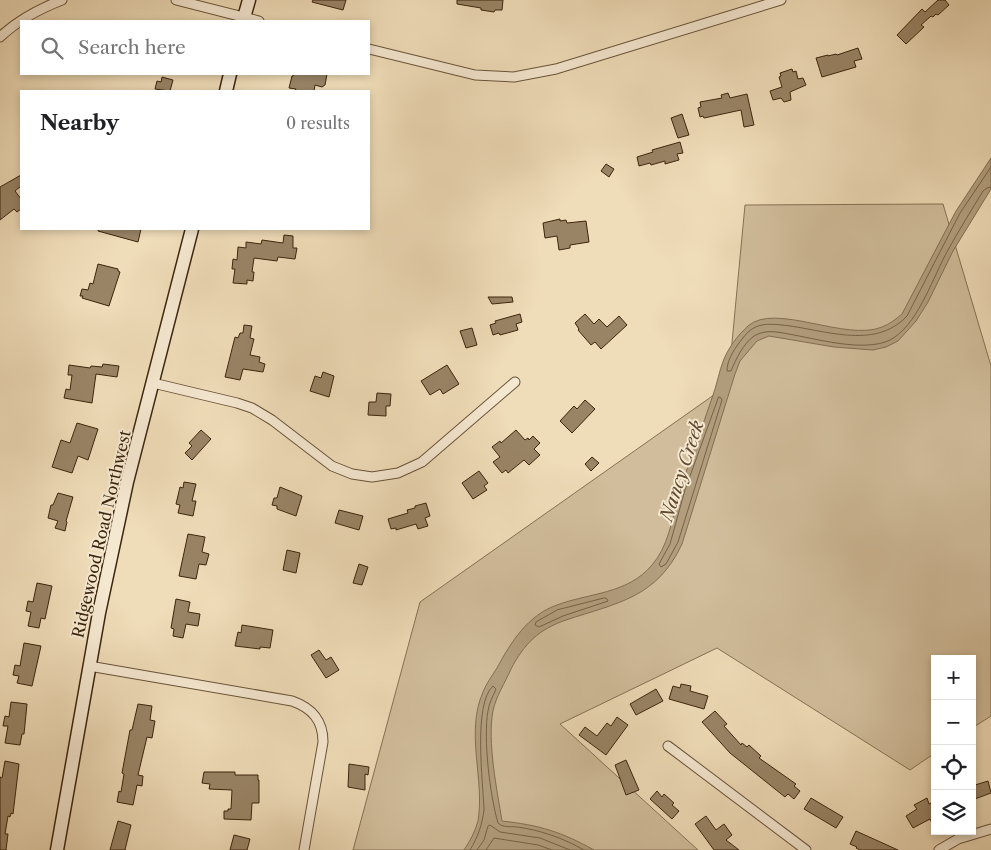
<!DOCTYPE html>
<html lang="en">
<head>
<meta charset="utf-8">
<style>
  :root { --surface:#fff; --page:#f2f2f2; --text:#202124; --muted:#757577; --line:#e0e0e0 }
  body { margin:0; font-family:"Libre Caslon Text",serif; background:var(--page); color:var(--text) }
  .controls { position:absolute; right:15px; bottom:15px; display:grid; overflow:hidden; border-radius:0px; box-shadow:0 2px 8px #0003 }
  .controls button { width:45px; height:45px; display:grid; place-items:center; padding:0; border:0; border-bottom:1px solid var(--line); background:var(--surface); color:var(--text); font:25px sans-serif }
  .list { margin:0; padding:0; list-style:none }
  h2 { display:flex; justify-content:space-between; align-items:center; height:65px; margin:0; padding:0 20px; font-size:21px }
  h2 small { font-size:16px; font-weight:400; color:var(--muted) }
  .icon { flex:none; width:28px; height:28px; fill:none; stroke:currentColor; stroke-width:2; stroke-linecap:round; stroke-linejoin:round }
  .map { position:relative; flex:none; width:991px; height:850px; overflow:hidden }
  .search { position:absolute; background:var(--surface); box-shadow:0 2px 8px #0003; left:20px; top:20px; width:350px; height:55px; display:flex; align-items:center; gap:12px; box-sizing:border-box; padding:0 18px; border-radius:0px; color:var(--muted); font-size:19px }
  .panel { position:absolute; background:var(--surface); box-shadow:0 2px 8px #0003; left:20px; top:90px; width:350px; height:140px; border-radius:0px }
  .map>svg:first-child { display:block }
  .green { fill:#d1bd9b; stroke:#867154 }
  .water { fill:#b29e7e; stroke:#836e51 }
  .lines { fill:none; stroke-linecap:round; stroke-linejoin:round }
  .shore { stroke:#776246; stroke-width:1 }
  .building { fill:#998466; stroke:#3c250d }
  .street-casing { stroke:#695338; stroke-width:11 }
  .secondary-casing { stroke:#3c250d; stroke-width:15 }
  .street { stroke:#f5e8d1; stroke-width:9 }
  .secondary { stroke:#f5e8d1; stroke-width:12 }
  .labels { text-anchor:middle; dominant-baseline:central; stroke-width:4; stroke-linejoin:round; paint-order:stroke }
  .street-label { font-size:16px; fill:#3c250d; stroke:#f5e8d1 }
  .water-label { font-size:18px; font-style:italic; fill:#5f492f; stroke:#f5e8d1 }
</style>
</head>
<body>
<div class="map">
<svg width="991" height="850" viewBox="0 0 991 850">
  <rect width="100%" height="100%" fill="#efdcb8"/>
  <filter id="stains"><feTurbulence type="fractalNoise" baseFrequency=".004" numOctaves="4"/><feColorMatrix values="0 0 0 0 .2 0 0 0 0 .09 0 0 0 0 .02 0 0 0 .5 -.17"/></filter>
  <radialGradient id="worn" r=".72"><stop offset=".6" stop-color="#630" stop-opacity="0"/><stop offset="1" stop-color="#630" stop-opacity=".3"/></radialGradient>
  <path class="green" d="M 943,204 L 991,366 L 991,716 L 972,728 L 972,659 L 935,659 L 935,753 L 910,770 L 717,648 L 560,724 L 698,850 L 353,850 L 420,602 L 728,385 L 745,205 Z"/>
  <path class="water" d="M 991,158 L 991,189 L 953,251 L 928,302 L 916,321 L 898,341 L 886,347 L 873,350 L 834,347 L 769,336 L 757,341 L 740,361 L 735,374 L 682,544 C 657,598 617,603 566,620 C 539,629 524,644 511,669 C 505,683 496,696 493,711 C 487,741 497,790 502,821 C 539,825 562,832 594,850 L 464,850 C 470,841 475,832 478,821 C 485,779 465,733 483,692 C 486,684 492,676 497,668 C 511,642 528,615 557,605 C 589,593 628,594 652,565 C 668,547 672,520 678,497 C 688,464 701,431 712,398 C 717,385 719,371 724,359 C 729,347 738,335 748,326 C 775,302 846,342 882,327 C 890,324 896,319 902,314 L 956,211 Z"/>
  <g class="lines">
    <path class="shore" d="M 991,167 L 960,213 L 907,316 C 874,351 823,329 782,325 C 772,324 761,323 752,329 C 747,332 743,338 739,343 C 733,351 727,361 727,371 L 731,371 C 736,359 743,344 754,336 C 767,328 781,333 794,335 C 821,340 872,354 895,337 C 920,319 933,277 948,250 C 959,230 971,211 983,191 L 987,188 L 991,187
      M 719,397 L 721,398 L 722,400 L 678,542 L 666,564 L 661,567 L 659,564 L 670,544 L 685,490 Z
      M 605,598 L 607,599 L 608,601 L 563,616 L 539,627 L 535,625 L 536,622 L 557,610 Z
      M 470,850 C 478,837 482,825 484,810 C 483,782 473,704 493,686 L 496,689 C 493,696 489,703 488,711 C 483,738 490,796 498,823 C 503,828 510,826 517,827 C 540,830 563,838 584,850
      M 477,850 L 484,840 L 488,826 L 490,825 L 500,832 L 540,838 L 570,850
      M 486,850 L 494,838 L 538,845 L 552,850"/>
  </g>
  <path class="building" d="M 313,0 L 346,0 L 343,10 L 312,2 Z
    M 457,0 L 503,0 L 502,10 L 495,10 L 494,12 L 481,10 L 481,8 L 457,4 Z
    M 938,0 L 945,0 L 949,5 L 938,15 L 936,14 L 933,17 L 931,16 L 921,25 L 924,27 L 906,44 L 897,35 L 922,9 L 925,12 Z
    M 858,48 L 862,59 L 854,61 L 856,67 L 822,77 L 816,58 L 828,55 L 828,56 L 836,54 L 837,55 Z
    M 792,69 L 793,72 L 796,71 L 798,79 L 803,78 L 806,85 L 790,92 L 791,100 L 784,102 L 781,98 L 773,100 L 770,91 L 782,87 L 779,77 L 781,76 L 780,73 Z
    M 294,74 L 327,74 L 325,85 L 322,87 L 315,85 L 314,91 L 295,91 L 296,89 L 289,88 L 292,76 L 293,76 Z
    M 162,77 L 173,80 L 170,91 L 155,89 L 157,81 L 161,82 Z
    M 728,93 L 730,98 L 747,94 L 754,125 L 744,127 L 741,110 L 704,118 L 703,116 L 700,117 L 698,108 L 701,107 L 700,102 L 722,98 L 721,95 Z
    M 682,114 L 689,135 L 678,138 L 671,118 Z
    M 680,142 L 683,153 L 677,154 L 679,160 L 665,164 L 665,161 L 651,165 L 650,163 L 639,166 L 637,157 L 653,152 L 652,150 Z
    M 606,164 L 614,169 L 609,177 L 601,171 Z
    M 21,175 L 21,186 L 15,191 L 21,199 L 21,209 L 17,212 L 14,209 L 0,220 L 0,187 Z
    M 560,219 L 560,221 L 566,220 L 567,223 L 586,221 L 589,242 L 570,245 L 570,248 L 559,250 L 557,236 L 545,238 L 543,223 Z
    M 98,229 L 141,229 L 138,242 L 98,231 Z
    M 284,235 L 293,236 L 293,248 L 297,248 L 295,259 L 278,257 L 277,261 L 254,258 L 252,272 L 254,272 L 253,281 L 247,280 L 247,284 L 233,283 L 235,269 L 232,269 L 233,259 L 237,260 L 238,247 L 246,248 L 246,242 L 261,244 L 262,240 L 283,243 Z
    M 98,264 L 118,269 L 118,271 L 120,272 L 109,306 L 82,298 L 83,296 L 80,296 L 82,289 L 88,290 L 90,283 L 93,284 Z
    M 488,297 L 512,297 L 513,302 L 492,304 Z
    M 520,314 L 522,322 L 516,324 L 518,330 L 500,335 L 499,333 L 493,335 L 490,325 L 496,323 L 495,321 Z
    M 585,314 L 594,324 L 599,319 L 607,327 L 619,316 L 627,325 L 601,349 L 595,342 L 591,345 L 578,330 L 579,329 L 575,323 Z
    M 244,325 L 252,326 L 250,338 L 254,339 L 250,355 L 260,357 L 259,362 L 265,364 L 263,372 L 243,369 L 240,380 L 225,377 L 235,337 L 238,338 L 240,333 L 243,333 Z
    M 472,328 L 477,345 L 466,348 L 460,331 Z
    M 103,364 L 119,366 L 117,377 L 96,374 L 92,403 L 64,398 L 66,389 L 70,390 L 72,375 L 68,375 L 69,365 L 90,368 L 91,366 L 102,367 Z
    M 447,365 L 459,384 L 443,394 L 440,389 L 430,395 L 421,381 Z
    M 323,372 L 334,376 L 329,397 L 310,391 L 315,376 L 321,378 Z
    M 377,393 L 391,394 L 390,406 L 386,406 L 386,416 L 368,415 L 369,402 L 376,402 Z
    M 585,400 L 595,409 L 572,433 L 560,421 L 574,406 L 577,409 Z
    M 77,423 L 98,429 L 88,460 L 78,456 L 72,473 L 52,467 L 61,440 L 70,443 Z
    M 201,430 L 211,439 L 192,460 L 185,453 L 192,446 L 189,443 Z
    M 516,430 L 525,440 L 528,438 L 529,440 L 533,436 L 540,443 L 534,449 L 540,455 L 529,465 L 524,460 L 508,473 L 506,470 L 502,473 L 493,462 L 500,457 L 492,447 L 500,441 L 501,443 Z
    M 592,457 L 599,463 L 591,471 L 585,464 Z
    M 479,471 L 488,483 L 484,486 L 487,490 L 473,499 L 462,483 Z
    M 184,482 L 196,484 L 192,501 L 196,501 L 193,516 L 178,513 L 180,505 L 176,504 L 180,487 L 183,488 Z
    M 280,487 L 302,496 L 296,516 L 277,509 L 277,506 L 272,505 L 274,498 L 277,498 Z
    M 58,493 L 73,497 L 66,521 L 67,522 L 65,531 L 55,528 L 58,521 L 48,518 L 51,505 L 53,505 Z
    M 426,503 L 430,516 L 425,518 L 428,526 L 418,529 L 416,524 L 396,530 L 396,528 L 391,529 L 388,519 L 408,513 L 407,510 L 415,508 L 415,506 Z
    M 339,510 L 363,516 L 359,530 L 335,523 Z
    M 188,534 L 205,537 L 202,552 L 209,554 L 206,565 L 199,564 L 196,579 L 179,576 Z
    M 287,550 L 300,553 L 296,573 L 283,570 Z
    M 359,564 L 368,567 L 362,585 L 353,583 Z
    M 37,583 L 52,586 L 45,619 L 41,618 L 39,628 L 28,626 L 31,612 L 26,611 L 28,601 L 33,602 Z
    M 176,599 L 190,602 L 188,612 L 200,614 L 198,626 L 186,624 L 183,638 L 173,636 L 174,629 L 171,628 Z
    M 242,625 L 273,630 L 270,648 L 260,647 L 260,649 L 235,646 L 238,632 L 241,633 Z
    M 24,643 L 41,646 L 32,686 L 17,683 L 19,676 L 13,675 L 15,665 L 20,666 Z
    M 319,650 L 326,660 L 331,657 L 339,670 L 326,678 L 311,655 Z
    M 681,684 L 691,686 L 690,691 L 708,696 L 704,709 L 669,699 L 673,686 L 680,688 Z
    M 656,689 L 663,701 L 636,715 L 630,704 Z
    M 11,702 L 27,704 L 24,734 L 22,734 L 20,745 L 5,743 L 8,726 L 3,726 L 5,716 L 9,717 Z
    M 138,704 L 152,706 L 150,720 L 155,721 L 152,738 L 147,737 L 138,775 L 143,776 L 142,786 L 137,785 L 133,805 L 117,802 L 119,791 L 121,792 L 124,774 L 122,773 L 130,730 L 132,730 Z
    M 715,711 L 727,724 L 724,726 L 741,745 L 742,743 L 747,747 L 749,745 L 761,756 L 759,758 L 796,784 L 794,786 L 800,791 L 794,799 L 788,794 L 785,797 L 730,753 L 702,722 Z
    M 617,717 L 628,725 L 606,755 L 579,735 L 585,727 L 597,736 L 607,723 L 611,726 Z
    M 626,760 L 639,790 L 626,795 L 615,765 Z
    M 5,761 L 19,764 L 13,814 L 11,813 L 10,817 L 8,816 L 5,834 L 8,834 L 6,850 L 0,850 L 0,777 L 2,778 Z
    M 349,764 L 369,767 L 368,775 L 365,774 L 365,790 L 348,787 Z
    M 204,772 L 235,772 L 235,775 L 258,775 L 258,780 L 259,780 L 259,803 L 252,803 L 251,820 L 224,819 L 224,811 L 228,811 L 228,809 L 231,809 L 232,790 L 209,789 L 210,784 L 202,783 Z
    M 972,779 L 975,785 L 988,781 L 991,793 L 972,800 Z
    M 657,791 L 662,797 L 664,794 L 674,803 L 672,805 L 679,811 L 672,819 L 650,799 Z
    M 811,798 L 843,817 L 836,828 L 804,809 Z
    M 927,798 L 929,804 L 935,801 L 935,829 L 930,819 L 913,828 L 906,816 L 917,809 L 914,805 Z
    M 706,816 L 716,830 L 724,824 L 732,835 L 726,840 L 739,850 L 714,850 L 695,824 Z
    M 118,821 L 131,825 L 125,850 L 110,850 Z
    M 856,831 L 898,850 L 860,850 L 856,848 L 857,847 L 850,844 Z
    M 234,835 L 250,839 L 247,850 L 230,850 Z"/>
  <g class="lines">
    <defs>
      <path id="street" d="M 176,0 L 259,21
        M 0,37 C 18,20 39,9 62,0
        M 369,49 L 475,75 L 514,77 L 556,69 L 781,0
        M 153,383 L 237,403 L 252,408 L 272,420 L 332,466 L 352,474 L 372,477 L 398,473 L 422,462 L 515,382
        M 89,666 L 292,701 C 312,708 323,720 323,742 L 304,850
        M 668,746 L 806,850
        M 939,850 L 958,839 L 991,829"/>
      <path id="secondary" d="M 243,21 L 249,0
        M 226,91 L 230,74
        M 57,850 L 99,613 L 127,482 L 192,229"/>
    </defs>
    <use href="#street" class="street-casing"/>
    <use href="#secondary" class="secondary-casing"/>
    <use href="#street" class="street"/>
    <use href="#secondary" class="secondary"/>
  </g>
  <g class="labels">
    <g class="street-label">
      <text transform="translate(101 534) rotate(-77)">Ridgewood Road Northwest</text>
    </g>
    <g class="water-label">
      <text transform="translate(682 471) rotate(-72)">Nancy Creek</text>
    </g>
  </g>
  <rect width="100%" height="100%" filter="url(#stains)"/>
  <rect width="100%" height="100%" fill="url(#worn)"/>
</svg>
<div class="controls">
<button>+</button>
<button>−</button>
<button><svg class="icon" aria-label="locate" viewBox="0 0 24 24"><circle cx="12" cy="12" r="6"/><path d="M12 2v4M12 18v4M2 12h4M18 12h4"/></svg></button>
<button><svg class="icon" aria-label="layers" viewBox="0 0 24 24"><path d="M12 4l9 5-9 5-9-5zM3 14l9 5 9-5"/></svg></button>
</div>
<div class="search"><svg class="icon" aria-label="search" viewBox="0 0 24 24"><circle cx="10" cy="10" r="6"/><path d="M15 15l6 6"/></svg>Search here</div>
<section class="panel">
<h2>Nearby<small>0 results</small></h2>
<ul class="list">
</ul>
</section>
</div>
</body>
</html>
